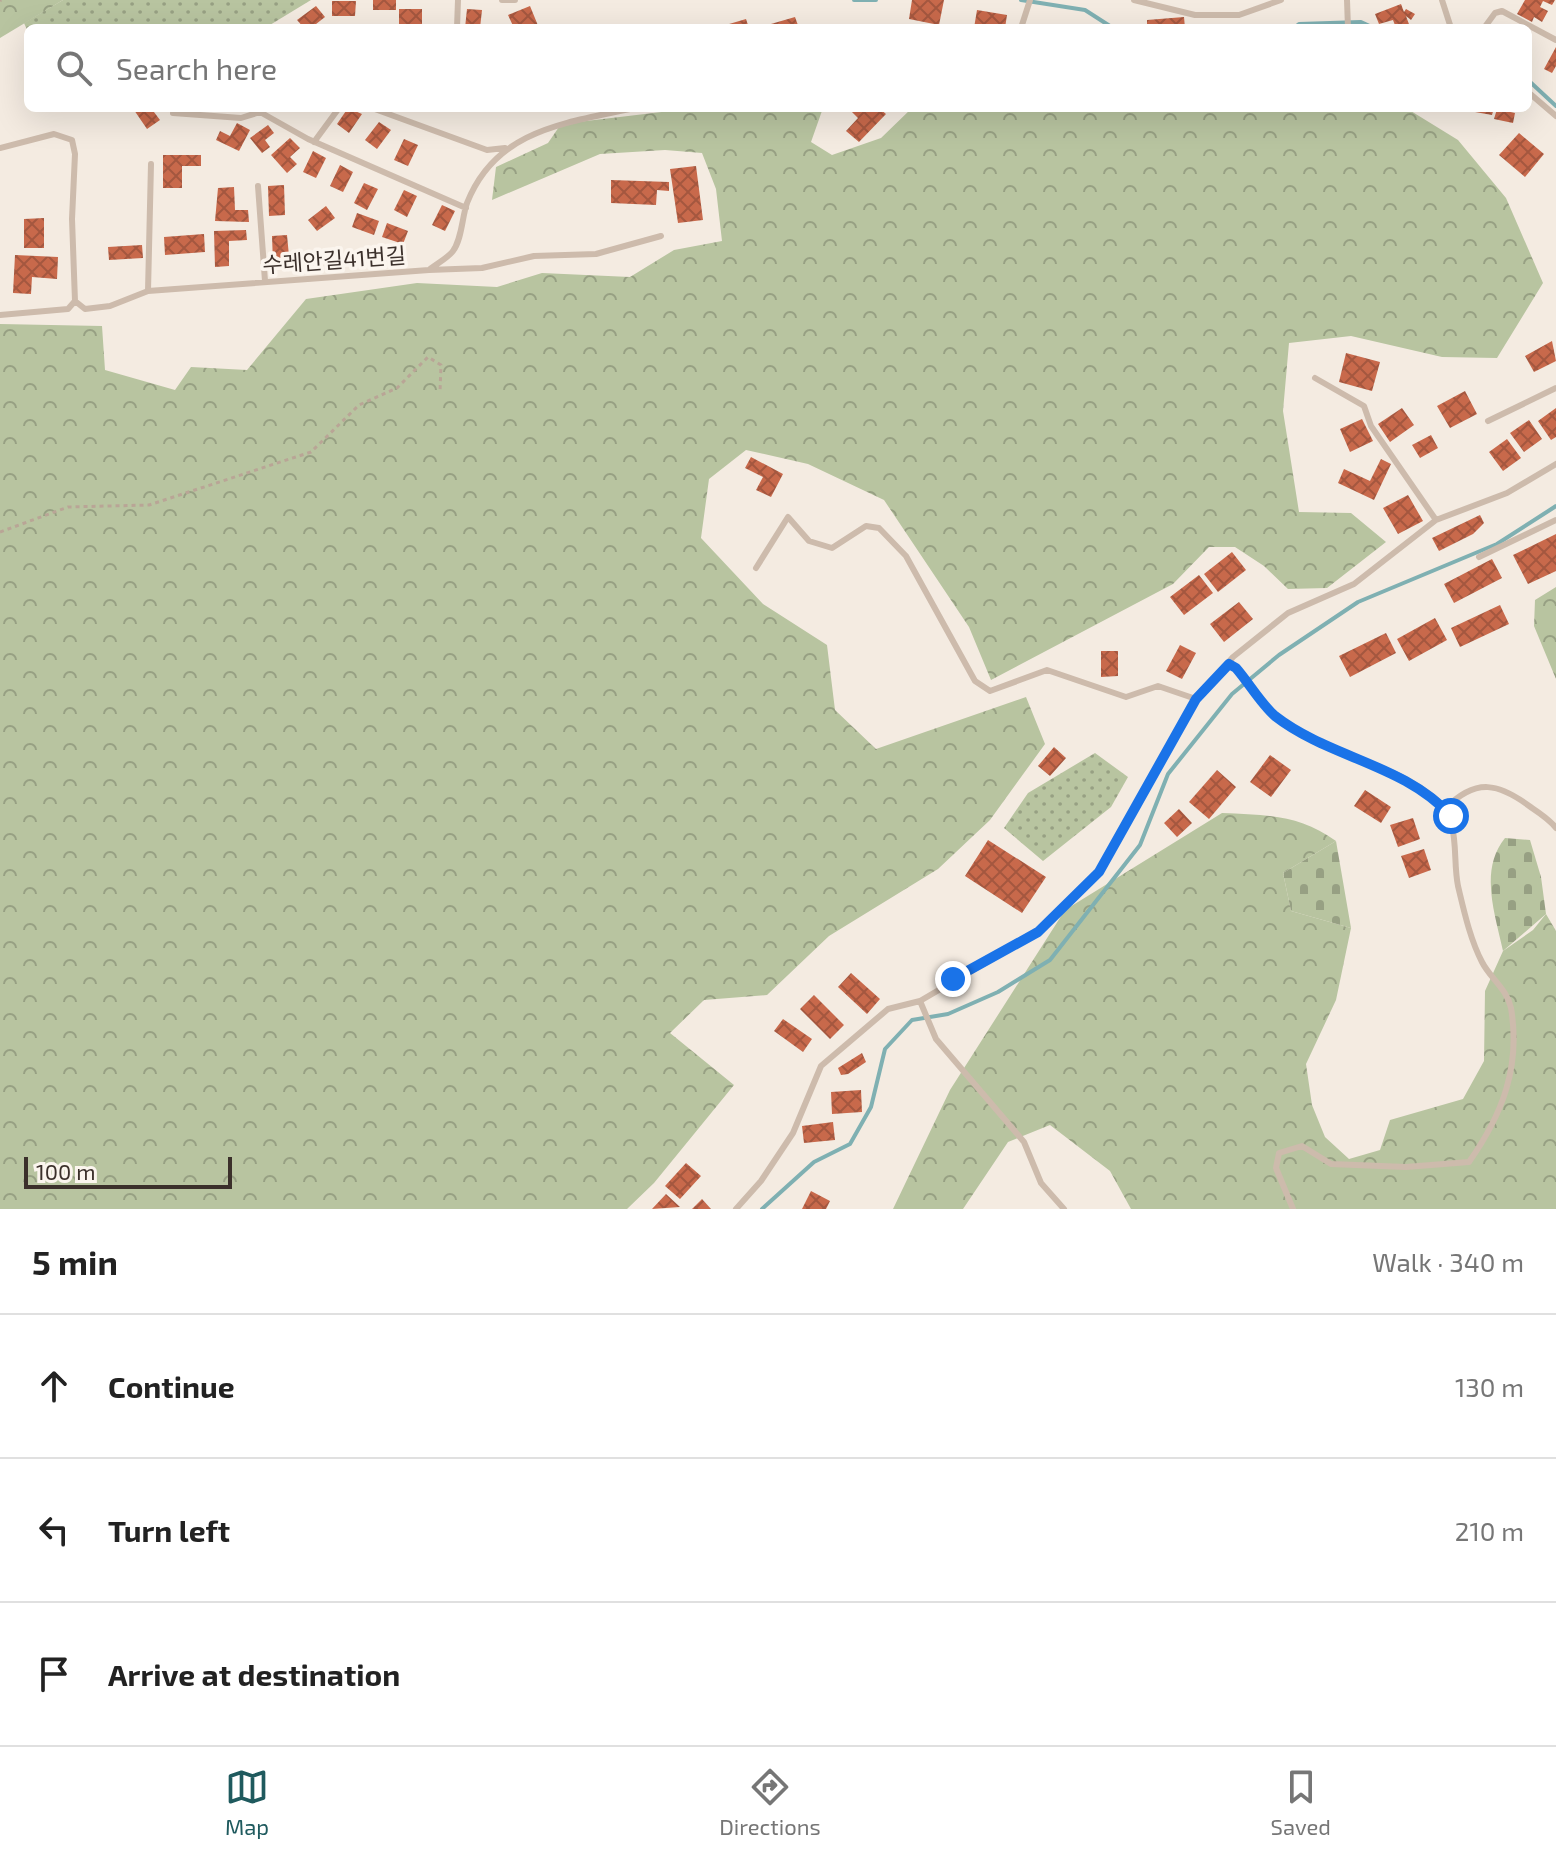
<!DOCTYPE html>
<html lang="en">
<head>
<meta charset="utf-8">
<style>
  :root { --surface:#fff; --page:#f2f2f2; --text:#222; --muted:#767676; --line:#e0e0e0; --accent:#1f5a5e }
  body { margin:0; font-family:"Exo 2","Noto Sans KR",sans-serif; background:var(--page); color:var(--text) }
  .scale { position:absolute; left:24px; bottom:20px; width:208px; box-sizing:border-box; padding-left:8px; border:4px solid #3b302b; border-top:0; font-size:22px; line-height:28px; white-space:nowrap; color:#3b302b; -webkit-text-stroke:6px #fbf5ee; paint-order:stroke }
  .stop { position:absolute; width:24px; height:24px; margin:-18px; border:6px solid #1a73e8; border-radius:50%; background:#fff }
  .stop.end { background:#1a73e8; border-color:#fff; box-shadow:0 2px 8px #0008 }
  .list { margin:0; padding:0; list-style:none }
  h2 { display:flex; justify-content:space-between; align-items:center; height:104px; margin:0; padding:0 32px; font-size:34px }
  h2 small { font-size:26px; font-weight:400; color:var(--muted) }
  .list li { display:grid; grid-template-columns:52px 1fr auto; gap:24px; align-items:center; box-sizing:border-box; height:144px; padding:0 32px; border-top:2px solid var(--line) }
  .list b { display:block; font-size:30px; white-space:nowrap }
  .list em { font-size:26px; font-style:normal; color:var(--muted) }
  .icon { flex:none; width:44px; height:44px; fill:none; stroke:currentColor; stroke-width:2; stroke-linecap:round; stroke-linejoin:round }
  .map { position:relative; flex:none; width:1556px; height:1209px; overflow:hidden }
  .search { position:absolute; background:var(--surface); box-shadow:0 8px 32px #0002; left:24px; right:24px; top:24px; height:88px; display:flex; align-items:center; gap:20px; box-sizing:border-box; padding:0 28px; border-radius:12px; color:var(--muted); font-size:30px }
  .sheet { height:536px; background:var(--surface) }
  nav { display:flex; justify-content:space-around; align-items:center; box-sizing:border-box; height:112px; border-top:2px solid var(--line); background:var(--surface); font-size:22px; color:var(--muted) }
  nav a { display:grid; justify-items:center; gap:4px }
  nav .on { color:var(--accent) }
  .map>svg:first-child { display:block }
  .green { fill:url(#green-dots) }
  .forest { fill:url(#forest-crowns) }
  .cemetery { fill:url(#cemetery-stones) }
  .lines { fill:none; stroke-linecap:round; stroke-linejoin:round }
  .stream { stroke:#7fb0b2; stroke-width:4 }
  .building { fill:url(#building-cross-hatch) }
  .path { stroke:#b9a596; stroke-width:3; stroke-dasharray:4 4; stroke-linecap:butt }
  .service { stroke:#cdbbac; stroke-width:6 }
  .route { stroke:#1a73e8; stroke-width:10 }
  .labels { text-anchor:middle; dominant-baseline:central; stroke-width:7; stroke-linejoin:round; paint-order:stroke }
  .street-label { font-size:22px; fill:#3b302b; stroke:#fbf5ee }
</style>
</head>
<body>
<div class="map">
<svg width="1556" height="1209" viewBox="0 0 1556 1209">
  <defs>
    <pattern id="green-dots" width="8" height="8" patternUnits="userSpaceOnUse" patternTransform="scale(2)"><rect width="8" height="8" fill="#b8c4a0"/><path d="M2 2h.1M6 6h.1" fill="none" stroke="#97a083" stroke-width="1.8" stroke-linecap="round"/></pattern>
    <pattern id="forest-crowns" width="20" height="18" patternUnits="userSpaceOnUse" patternTransform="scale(2)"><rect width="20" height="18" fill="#b8c4a0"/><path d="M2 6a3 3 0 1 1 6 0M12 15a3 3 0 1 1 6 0" fill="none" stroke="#97a083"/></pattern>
    <pattern id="cemetery-stones" width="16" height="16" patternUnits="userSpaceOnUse" patternTransform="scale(2)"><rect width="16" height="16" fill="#b8c4a0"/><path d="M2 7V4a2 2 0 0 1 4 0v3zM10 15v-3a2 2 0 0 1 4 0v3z" fill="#97a083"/></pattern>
    <pattern id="building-cross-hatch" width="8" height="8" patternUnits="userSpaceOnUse" patternTransform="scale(2)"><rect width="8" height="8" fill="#c8694b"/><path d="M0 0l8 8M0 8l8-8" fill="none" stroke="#a4573f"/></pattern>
  </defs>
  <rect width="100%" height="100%" fill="#f4ebe1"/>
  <path class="green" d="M 63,0 L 311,0 L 265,28 L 28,28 L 28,32 L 24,23 Z
    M 1095,753 L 1128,777 L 1111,807 L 1043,861 L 1004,828 L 1028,793 Z"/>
  <path class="forest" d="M 0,0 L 63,0 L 0,38 Z
    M 695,108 L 823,108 L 811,142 L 832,155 L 881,138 L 912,108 L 1406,108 L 1458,140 L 1506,198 L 1543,283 L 1497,358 L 1442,357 L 1351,336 L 1289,343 L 1283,411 L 1299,512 L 1351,513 L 1386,542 L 1327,588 L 1288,589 L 1264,566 L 1235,547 L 1209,547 L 1173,584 L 991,680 L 969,627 L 884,500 L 808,464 L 746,450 L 709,479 L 701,538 L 763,604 L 827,645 L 835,710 L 876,749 L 1026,697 L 1045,744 L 990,820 L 938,869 L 829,936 L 767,995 L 704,1000 L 670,1033 L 734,1085 L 654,1183 L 627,1209 L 0,1209 L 0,324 L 102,326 L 105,370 L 175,390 L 191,367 L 247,370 L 306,299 L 417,283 L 497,287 L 542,273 L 630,277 L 674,250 L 722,241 L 716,189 L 702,153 L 665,150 L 600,154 L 492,200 L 496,167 L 548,143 L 561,124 Z
    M 1556,587 L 1556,679 L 1534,626 L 1535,600 Z
    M 1222,813 C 1266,815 1299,814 1336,841 L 1283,873 L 1291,911 L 1351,928 L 1336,1000 L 1306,1064 L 1312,1105 L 1325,1137 L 1349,1159 L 1380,1150 L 1390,1120 L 1463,1099 L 1484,1061 L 1485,991 L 1503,951 L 1533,930 L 1546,914 L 1556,931 L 1556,1209 L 1131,1209 L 1110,1171 L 1050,1125 L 1008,1142 L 963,1209 L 893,1209 L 950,1090 L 1065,910 Z"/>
  <path class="cemetery" d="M 1505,838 L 1530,840 L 1541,877 L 1546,914 L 1503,951 C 1495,914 1479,870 1505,838 Z
    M 1336,841 L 1351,928 L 1291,911 L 1283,873 Z"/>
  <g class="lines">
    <path class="stream" d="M 854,0 L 876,0
      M 1021,0 L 1085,10 L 1113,28
      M 1294,28 L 1299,24 L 1361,22 L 1374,28
      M 1528,80 L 1556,106
      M 762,1209 L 814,1162 L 850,1144 L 871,1107 L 885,1049 L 912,1020 L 948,1014 L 998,992 L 1050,960 L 1140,845 L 1168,774 L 1232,694 L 1279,655 L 1358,602 L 1497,544 L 1556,506"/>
  </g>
  <path class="building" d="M 373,0 L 396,0 L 396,10 L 373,10 Z
    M 912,0 L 944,0 L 939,25 L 909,19 Z
    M 1525,0 L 1555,0 L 1552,5 L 1543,1 L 1540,7 L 1548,11 L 1542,22 L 1534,17 L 1532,22 L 1517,14 Z
    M 332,1 L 356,1 L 355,16 L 332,16 Z
    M 1401,4 L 1404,12 L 1406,9 L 1415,14 L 1411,20 L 1406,16 L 1410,27 L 1396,28 L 1393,20 L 1379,24 L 1375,14 Z
    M 316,6 L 325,17 L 311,28 L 304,28 L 297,20 Z
    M 530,6 L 539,28 L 514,28 L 508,15 Z
    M 399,9 L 422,9 L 422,24 L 399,24 Z
    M 467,9 L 482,10 L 480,28 L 465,28 Z
    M 977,10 L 1007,15 L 1005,28 L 974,28 Z
    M 795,17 L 799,28 L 764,28 L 764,26 Z
    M 1184,17 L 1185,28 L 1147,28 L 1147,20 Z
    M 746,19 L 749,28 L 719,28 L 719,27 Z
    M 1556,47 L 1556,66 L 1552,73 L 1544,69 Z
    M 137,108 L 151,108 L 160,120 L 147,129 L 134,110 Z
    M 348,108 L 362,114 L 349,133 L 337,124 Z
    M 848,108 L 879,108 L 886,114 L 859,142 L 846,131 L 858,118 Z
    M 1475,108 L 1494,108 L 1492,115 L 1475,112 Z
    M 1497,109 L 1515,113 L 1513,123 L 1494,119 Z
    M 379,122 L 391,130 L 377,149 L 365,140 Z
    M 237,123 L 250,130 L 239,151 L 216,140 L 220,131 L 230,136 Z
    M 268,125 L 274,133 L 265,140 L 270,147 L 262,153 L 250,138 Z
    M 1519,133 L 1544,154 L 1525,177 L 1499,155 Z
    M 290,138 L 300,148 L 290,157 L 297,164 L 287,173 L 271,155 Z
    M 404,139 L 418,145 L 408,166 L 394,160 Z
    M 313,151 L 326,158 L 316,178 L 303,172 Z
    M 163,155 L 201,155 L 201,166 L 182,166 L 182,188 L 163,188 Z
    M 340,165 L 353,172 L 343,192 L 330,186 Z
    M 696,166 L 703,220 L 678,223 L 670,169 Z
    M 611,180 L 669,182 L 669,191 L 657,190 L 656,205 L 611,203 Z
    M 364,183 L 378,189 L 367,210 L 354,203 Z
    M 284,185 L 285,215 L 269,216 L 268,186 Z
    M 234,187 L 235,210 L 248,210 L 249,222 L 215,221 L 218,188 Z
    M 404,190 L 417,196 L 407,217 L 394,210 Z
    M 442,205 L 455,211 L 445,231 L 432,225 Z
    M 326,206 L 335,218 L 317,231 L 308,220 Z
    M 357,213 L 379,221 L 374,235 L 352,227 Z
    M 44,218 L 44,248 L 24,248 L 24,219 Z
    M 387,223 L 408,231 L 403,244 L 382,237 Z
    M 246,230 L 247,240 L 229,241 L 229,266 L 215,267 L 214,231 Z
    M 204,234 L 205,252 L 165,255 L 164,237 Z
    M 287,235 L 289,256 L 302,255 L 302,261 L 273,263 L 272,236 Z
    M 142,245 L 143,258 L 109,260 L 108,247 Z
    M 15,255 L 58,257 L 57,279 L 32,277 L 31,294 L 13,293 Z
    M 1552,341 L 1556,361 L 1534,372 L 1525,356 Z
    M 1346,353 L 1380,362 L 1372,391 L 1339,382 Z
    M 1465,391 L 1477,414 L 1450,428 L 1437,406 Z
    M 1402,408 L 1414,425 L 1390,442 L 1378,424 Z
    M 1556,408 L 1556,437 L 1551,440 L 1538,421 Z
    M 1362,419 L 1373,441 L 1350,452 L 1340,429 Z
    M 1529,420 L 1542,439 L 1524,452 L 1510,433 Z
    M 1431,435 L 1438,448 L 1420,458 L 1412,445 Z
    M 1507,439 L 1521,458 L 1503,471 L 1489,452 Z
    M 751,457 L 783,474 L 771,497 L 756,490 L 763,477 L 745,468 Z
    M 1381,459 L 1391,464 L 1374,500 L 1338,483 L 1344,469 L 1370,481 Z
    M 1408,495 L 1423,521 L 1398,534 L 1383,508 Z
    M 1480,515 L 1484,523 L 1473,534 L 1439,551 L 1432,538 Z
    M 1556,534 L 1556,571 L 1528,584 L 1513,555 Z
    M 1232,552 L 1246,570 L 1218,592 L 1204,574 Z
    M 1492,559 L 1502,578 L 1454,603 L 1444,584 Z
    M 1199,575 L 1213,593 L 1184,615 L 1170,597 Z
    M 1239,602 L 1253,619 L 1224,642 L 1210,624 Z
    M 1500,605 L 1509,624 L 1460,647 L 1451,628 Z
    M 1435,618 L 1447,640 L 1409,661 L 1397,639 Z
    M 1386,633 L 1396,653 L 1350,677 L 1339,656 Z
    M 1180,645 L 1196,653 L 1182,679 L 1166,671 Z
    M 1101,651 L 1118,651 L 1118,676 L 1101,677 Z
    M 1054,747 L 1066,758 L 1050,776 L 1038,766 Z
    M 1270,755 L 1291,770 L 1271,797 L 1250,782 Z
    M 1217,770 L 1236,787 L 1209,819 L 1189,802 Z
    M 1365,790 L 1391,807 L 1381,823 L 1354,806 Z
    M 1179,809 L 1192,823 L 1177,837 L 1164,823 Z
    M 1413,818 L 1420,839 L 1398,847 L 1390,825 Z
    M 988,840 L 1046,877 L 1022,913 L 965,876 Z
    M 1424,849 L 1431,870 L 1409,878 L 1401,856 Z
    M 851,973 L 880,999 L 867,1014 L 838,987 Z
    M 814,995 L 844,1025 L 830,1039 L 800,1009 Z
    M 783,1019 L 812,1039 L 803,1052 L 774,1031 Z
    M 862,1053 L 866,1062 L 848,1074 L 841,1075 L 838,1068 Z
    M 861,1090 L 862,1112 L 832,1114 L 831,1092 Z
    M 833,1122 L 835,1140 L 804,1143 L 802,1126 Z
    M 686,1163 L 701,1176 L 680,1199 L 665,1186 Z
    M 811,1191 L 830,1201 L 826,1209 L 802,1209 Z
    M 666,1194 L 680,1207 L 652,1209 Z
    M 702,1199 L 711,1209 L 692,1209 Z"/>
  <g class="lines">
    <path class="path" d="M 0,1 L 1,0
      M 0,532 L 68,507 L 149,505 L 311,452 L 359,405 L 397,388 L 428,357 L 441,365 L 440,392"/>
    <path class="service" d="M 502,0 L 515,0
      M 1134,0 L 1195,15 L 1239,15 L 1281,0
      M 1347,0 L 1348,28
      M 1442,0 L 1451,28
      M 457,28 L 458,0
      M 1021,28 L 1030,0
      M 1484,28 L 1495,13 L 1502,11 L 1556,40
      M 1528,92 L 1556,116
      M 372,108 L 487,150 L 505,148
      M 173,113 L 241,118 L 260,112 L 308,139 L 466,208
      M 314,142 L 339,108
      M 0,148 L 54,134 L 72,140 L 75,154 L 72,219 L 75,301
      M 258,186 L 265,281
      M 429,270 L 482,268 L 534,256 L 596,254 L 661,236
      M 148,291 L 151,164
      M 0,315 L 68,309 L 75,301 L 85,309 L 110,306 L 148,291 L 429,270 C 436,264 448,258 453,251 C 462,239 462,217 467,203 C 496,129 566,123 634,108
      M 1315,378 L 1364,406 L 1371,426 L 1436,520
      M 1488,421 L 1556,388
      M 1479,557 L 1556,520
      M 756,568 L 788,517 L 809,541 L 832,548 L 866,526 L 879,528 L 906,556 L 975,681 L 990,691 L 1047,670 L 1126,697 L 1158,686 L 1196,699
      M 1229,664 L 1236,668 C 1248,683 1260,703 1275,715 C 1322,755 1390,760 1437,800 C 1461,821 1452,857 1458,886 C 1464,911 1470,939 1482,962 C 1490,978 1507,989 1511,1008 C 1521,1067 1502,1115 1469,1162 L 1406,1167 L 1331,1164 L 1302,1146 L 1279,1153 L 1276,1168 L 1293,1209
      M 1445,809 C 1476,777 1499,783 1532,808 C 1541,814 1550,820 1556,828
      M 920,1001 L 936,1039 L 1024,1142 L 1041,1183 L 1064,1209
      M 736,1209 L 761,1181 L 793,1133 L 821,1066 L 888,1009 L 920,1001 L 1038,932 L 1099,872 L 1196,699 L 1233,657 L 1288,613 L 1354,584 L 1436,520 L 1507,493 L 1556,464"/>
  </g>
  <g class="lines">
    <path class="route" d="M 953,979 L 1038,932 L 1099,872 L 1196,699 L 1229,664 L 1236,668 C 1249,683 1261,704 1275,716 C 1329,758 1404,764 1451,816"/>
  </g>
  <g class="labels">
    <g class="street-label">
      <text transform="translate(334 259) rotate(-4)">수레안길41번길</text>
    </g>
  </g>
</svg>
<div class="scale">100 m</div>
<div class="stop" style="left:1451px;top:816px"></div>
<div class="stop end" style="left:953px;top:979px"></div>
<div class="search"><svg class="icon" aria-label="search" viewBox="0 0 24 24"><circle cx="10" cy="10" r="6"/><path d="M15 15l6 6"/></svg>Search here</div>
</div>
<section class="sheet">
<h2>5 min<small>Walk · 340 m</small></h2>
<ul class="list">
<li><svg class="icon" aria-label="ahead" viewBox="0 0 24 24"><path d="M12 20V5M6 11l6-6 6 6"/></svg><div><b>Continue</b></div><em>130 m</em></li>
<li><svg class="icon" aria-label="left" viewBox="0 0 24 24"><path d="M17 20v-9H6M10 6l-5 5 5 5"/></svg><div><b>Turn left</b></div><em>210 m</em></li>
<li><svg class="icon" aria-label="arrive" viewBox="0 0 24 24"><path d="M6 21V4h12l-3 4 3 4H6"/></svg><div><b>Arrive at destination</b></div></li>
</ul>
</section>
<nav>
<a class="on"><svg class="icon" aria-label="map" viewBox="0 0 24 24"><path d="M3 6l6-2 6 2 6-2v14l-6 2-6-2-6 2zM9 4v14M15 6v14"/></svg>Map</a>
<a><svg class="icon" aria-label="directions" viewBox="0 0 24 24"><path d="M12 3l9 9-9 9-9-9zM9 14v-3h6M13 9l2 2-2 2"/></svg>Directions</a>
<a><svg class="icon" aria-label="saved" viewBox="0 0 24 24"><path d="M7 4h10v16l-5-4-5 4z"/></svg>Saved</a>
</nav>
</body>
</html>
